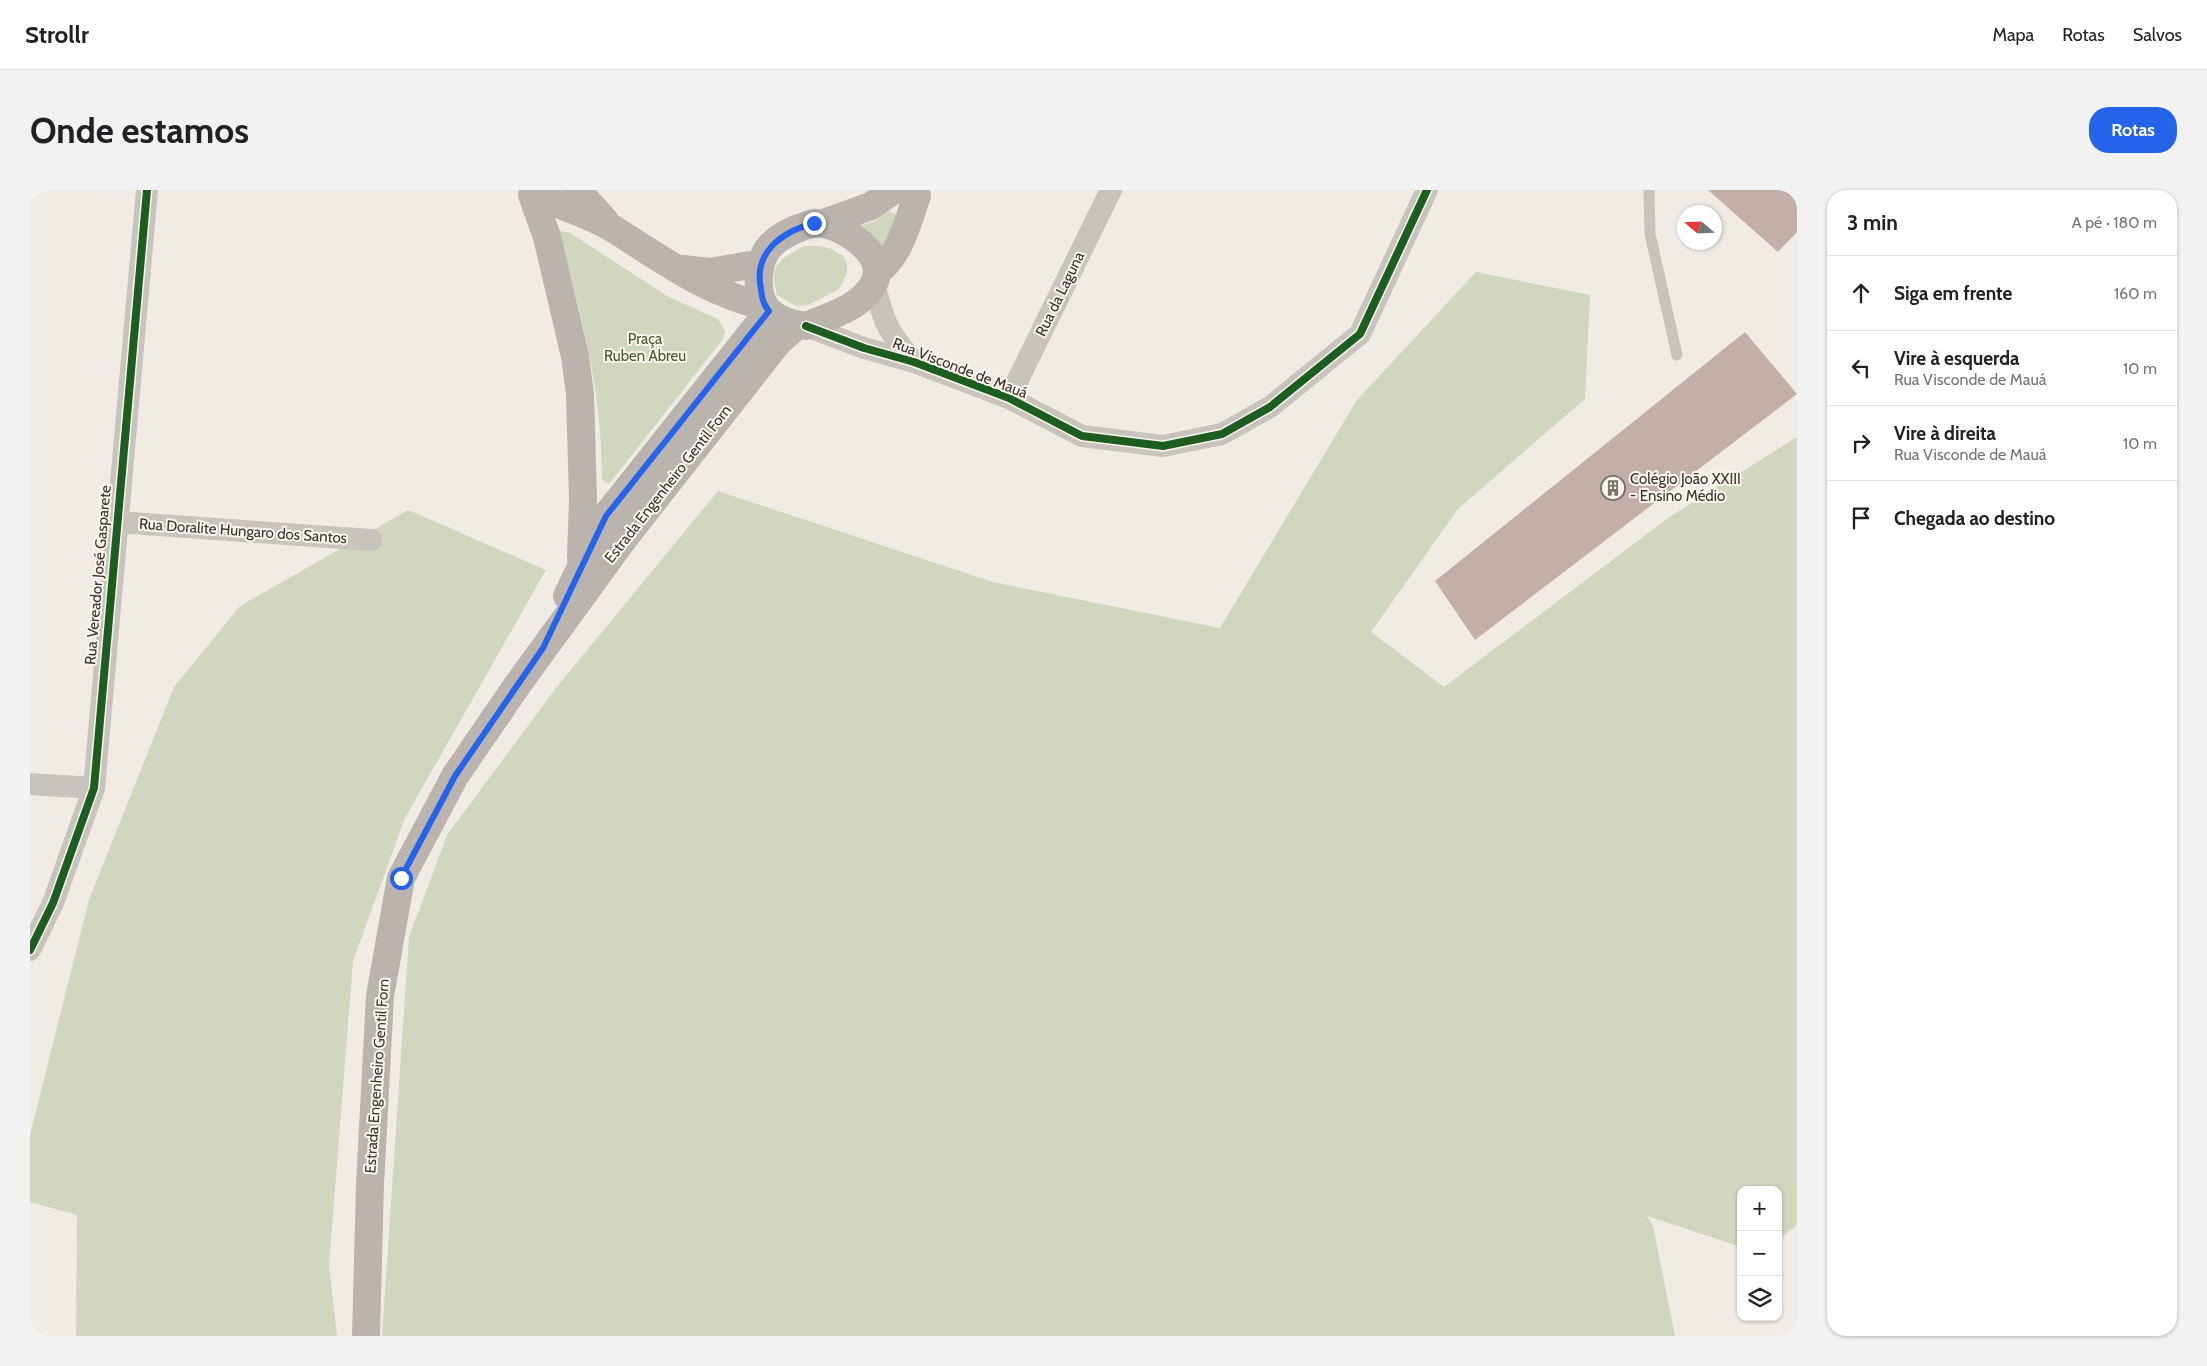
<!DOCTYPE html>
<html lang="pt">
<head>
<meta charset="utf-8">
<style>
  :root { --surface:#fff; --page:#f2f2f2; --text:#202124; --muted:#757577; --line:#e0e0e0; --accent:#2563eb }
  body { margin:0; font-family:Cabin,sans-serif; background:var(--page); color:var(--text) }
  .controls { position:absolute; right:15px; bottom:15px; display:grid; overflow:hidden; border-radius:10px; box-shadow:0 1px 4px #0004 }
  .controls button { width:45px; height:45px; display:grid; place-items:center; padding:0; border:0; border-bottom:1px solid var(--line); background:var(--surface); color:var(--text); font:25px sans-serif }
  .compass { position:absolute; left:1647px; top:15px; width:45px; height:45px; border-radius:50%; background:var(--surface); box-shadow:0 1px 4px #0004; rotate:289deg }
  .stop { position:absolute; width:15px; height:15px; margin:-11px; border:4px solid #2563eb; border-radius:50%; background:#fff }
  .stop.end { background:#2563eb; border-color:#fff; box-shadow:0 1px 5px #0008 }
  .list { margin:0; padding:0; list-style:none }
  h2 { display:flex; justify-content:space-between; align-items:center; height:65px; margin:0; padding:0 20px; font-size:21px }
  h2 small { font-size:16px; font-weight:400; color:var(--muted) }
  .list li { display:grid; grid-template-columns:32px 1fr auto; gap:15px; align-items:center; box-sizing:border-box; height:75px; padding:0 20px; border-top:1px solid var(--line) }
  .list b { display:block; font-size:19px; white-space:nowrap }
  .list p { margin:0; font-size:16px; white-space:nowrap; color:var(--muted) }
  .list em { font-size:16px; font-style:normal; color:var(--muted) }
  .icon { flex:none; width:28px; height:28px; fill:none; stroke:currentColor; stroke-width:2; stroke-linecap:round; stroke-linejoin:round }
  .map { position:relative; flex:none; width:1767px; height:1146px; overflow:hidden; border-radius:20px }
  header { display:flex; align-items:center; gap:30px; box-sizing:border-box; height:70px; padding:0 25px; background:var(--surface); border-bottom:1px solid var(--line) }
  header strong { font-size:24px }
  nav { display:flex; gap:28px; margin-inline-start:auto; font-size:18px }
  .intro { display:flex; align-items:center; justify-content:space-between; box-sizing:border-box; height:120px; padding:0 30px }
  h1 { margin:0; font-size:35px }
  .button { padding:12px 22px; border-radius:20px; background:var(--accent); color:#fff; font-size:18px; font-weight:700 }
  main { display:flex; gap:30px; padding:0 30px }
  aside { flex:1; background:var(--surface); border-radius:20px; box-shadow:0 1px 4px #0004 }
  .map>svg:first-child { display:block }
  .green { fill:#d1d6bf }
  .building { fill:#c3afa7 }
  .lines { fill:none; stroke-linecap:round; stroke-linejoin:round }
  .lane { stroke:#c9c3be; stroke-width:11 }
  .street { stroke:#c9c3be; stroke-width:22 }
  .secondary { stroke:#bab3ae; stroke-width:28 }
  .cycleway-casing { stroke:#fbf5ee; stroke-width:11 }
  .cycleway { stroke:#1b5e20; stroke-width:8 }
  .route { stroke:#2563eb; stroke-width:6 }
  .labels { text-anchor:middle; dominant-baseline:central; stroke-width:4; stroke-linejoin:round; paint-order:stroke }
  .street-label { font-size:15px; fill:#3b302b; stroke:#fbf5ee }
  .park-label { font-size:15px; fill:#4a5a2e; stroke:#fbf5ee }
  .poi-label { font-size:15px; fill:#3b302b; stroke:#fbf5ee; text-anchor:start }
</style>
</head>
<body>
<header>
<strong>Strollr</strong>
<nav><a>Mapa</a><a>Rotas</a><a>Salvos</a></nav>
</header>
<div class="intro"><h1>Onde estamos</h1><a class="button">Rotas</a></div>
<main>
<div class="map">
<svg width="1767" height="1146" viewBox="0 0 1767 1146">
  <rect width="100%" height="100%" fill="#f0ebe5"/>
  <path class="green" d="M 859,21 L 872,27 L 853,60 L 846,48 L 832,35 L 845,31 Z
    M 527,40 L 540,43 L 639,107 L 688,129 L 695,141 L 693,149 L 579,294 L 572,290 C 572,198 552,127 527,40 Z
    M 774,56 L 790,56 L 802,59 L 813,66 L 817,74 L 817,83 L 809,99 L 778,115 L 766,116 L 747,105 C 738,74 750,70 774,56 Z
    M 1446,82 L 1560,105 L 1555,209 L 1428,319 L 1341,442 L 1414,497 L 1638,328 L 1767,247 L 1767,1035 L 1748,1050 L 1748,1000 L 1711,1000 L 1711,1057 L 1617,1026 L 1623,1036 L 1645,1146 L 352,1146 L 379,747 L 417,645 L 526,498 L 688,301 L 963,392 L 1190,438 L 1327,210 Z
    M 378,320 L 516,380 L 375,628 L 323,771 L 299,1075 L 307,1146 L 46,1146 L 47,1025 L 0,1012 L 0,945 L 59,710 L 144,497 L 210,416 Z"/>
  <path class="building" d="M 1678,0 L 1767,0 L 1767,42 L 1748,62 Z
    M 1715,142 L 1767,204 L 1445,450 L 1405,391 Z"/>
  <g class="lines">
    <path class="lane" d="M 1619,0 L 1620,44 L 1647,165"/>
    <path class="street" d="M 844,93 C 854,133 857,141 884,172
      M 776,136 L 834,158 L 884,172 L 979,208 L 1052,246 L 1133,256 L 1192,244 L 1240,217 L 1330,144 L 1397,0
      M 979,208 L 1081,0
      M 86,332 L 341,350
      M 0,594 L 64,598
      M 0,760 L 23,713 L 64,598 L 117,0"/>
    <path class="secondary" d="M 547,0 L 575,31
      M 502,5 L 517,47 L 545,166 L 550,204 L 553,309 L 551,368
      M 509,6 C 533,17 560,25 582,38 C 630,68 678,104 734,116
      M 784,33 C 810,32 861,65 843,95 C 830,118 799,126 776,136 C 763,135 742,128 735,116 C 725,102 728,74 737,60 C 748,45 767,38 784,33 Z
      M 794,33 L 841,16 L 864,0
      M 653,79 L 680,82 L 731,73
      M 847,82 C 871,64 877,33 887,6 L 886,0
      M 537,406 L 576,326 L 739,121
      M 336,1146 L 340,994 L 350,806 L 371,688 L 425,586 L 488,494 L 595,347 L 749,151 L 768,135"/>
    <defs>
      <path id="cycleway" d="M 776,136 L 834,158 L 884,172 L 979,208 L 1052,246 L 1133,256 L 1192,244 L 1240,217 L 1330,144 L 1397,0
        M 0,760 L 23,713 L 64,598 L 117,0"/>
    </defs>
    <use href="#cycleway" class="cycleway-casing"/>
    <use href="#cycleway" class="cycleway"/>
  </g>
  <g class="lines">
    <path class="route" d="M 371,688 L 425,586 L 513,458 L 576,326 L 739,121 C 733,114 732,108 731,99 C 723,62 752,42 784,33"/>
  </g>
  <defs>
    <symbol id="building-ring" viewBox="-11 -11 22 22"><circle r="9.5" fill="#fbf5ee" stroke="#7a716c" stroke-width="1.5"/><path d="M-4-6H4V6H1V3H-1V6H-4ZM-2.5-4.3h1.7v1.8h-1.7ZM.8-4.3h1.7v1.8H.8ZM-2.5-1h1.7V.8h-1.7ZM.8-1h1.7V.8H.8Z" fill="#7a716c"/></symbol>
  </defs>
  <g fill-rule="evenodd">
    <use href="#building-ring" x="1569" y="284" width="28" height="28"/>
  </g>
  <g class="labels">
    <g class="street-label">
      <text transform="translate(1030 104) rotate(-64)">Rua da Laguna</text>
      <text transform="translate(930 178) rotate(21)">Rua Visconde de Mauá</text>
      <text transform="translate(638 294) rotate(-52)">Estrada Engenheiro Gentil Forn</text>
      <text transform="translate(213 341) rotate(4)">Rua Doralite Hungaro dos Santos</text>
      <text transform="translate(68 385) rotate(-85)">Rua Vereador José Gasparete</text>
      <text transform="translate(347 886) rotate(-86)">Estrada Engenheiro Gentil Forn</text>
    </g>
    <g class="park-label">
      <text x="615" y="149">Praça<tspan x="615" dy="17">Ruben Abreu</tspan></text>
    </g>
    <g class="poi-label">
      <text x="1600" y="289">Colégio João XXIII<tspan x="1600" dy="17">- Ensino Médio</tspan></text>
    </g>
  </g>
</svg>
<div class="controls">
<button>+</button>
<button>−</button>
<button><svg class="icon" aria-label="layers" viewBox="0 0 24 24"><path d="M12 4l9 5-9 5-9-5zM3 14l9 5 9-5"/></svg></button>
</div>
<svg class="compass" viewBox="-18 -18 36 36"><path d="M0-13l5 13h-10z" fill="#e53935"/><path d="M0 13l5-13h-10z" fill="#757577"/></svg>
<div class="stop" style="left:371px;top:688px"></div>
<div class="stop end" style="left:784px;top:33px"></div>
</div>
<aside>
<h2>3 min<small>A pé · 180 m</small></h2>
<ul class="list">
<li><svg class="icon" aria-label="ahead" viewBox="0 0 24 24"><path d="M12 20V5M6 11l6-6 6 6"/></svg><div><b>Siga em frente</b></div><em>160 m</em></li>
<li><svg class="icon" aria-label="left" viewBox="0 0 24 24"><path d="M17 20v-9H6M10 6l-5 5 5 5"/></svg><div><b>Vire à esquerda</b><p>Rua Visconde de Mauá</p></div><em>10 m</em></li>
<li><svg class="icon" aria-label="right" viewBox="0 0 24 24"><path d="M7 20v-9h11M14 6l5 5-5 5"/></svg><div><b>Vire à direita</b><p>Rua Visconde de Mauá</p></div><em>10 m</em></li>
<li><svg class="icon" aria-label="arrive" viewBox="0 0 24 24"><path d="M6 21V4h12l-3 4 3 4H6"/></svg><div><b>Chegada ao destino</b></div></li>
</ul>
</aside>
</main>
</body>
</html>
